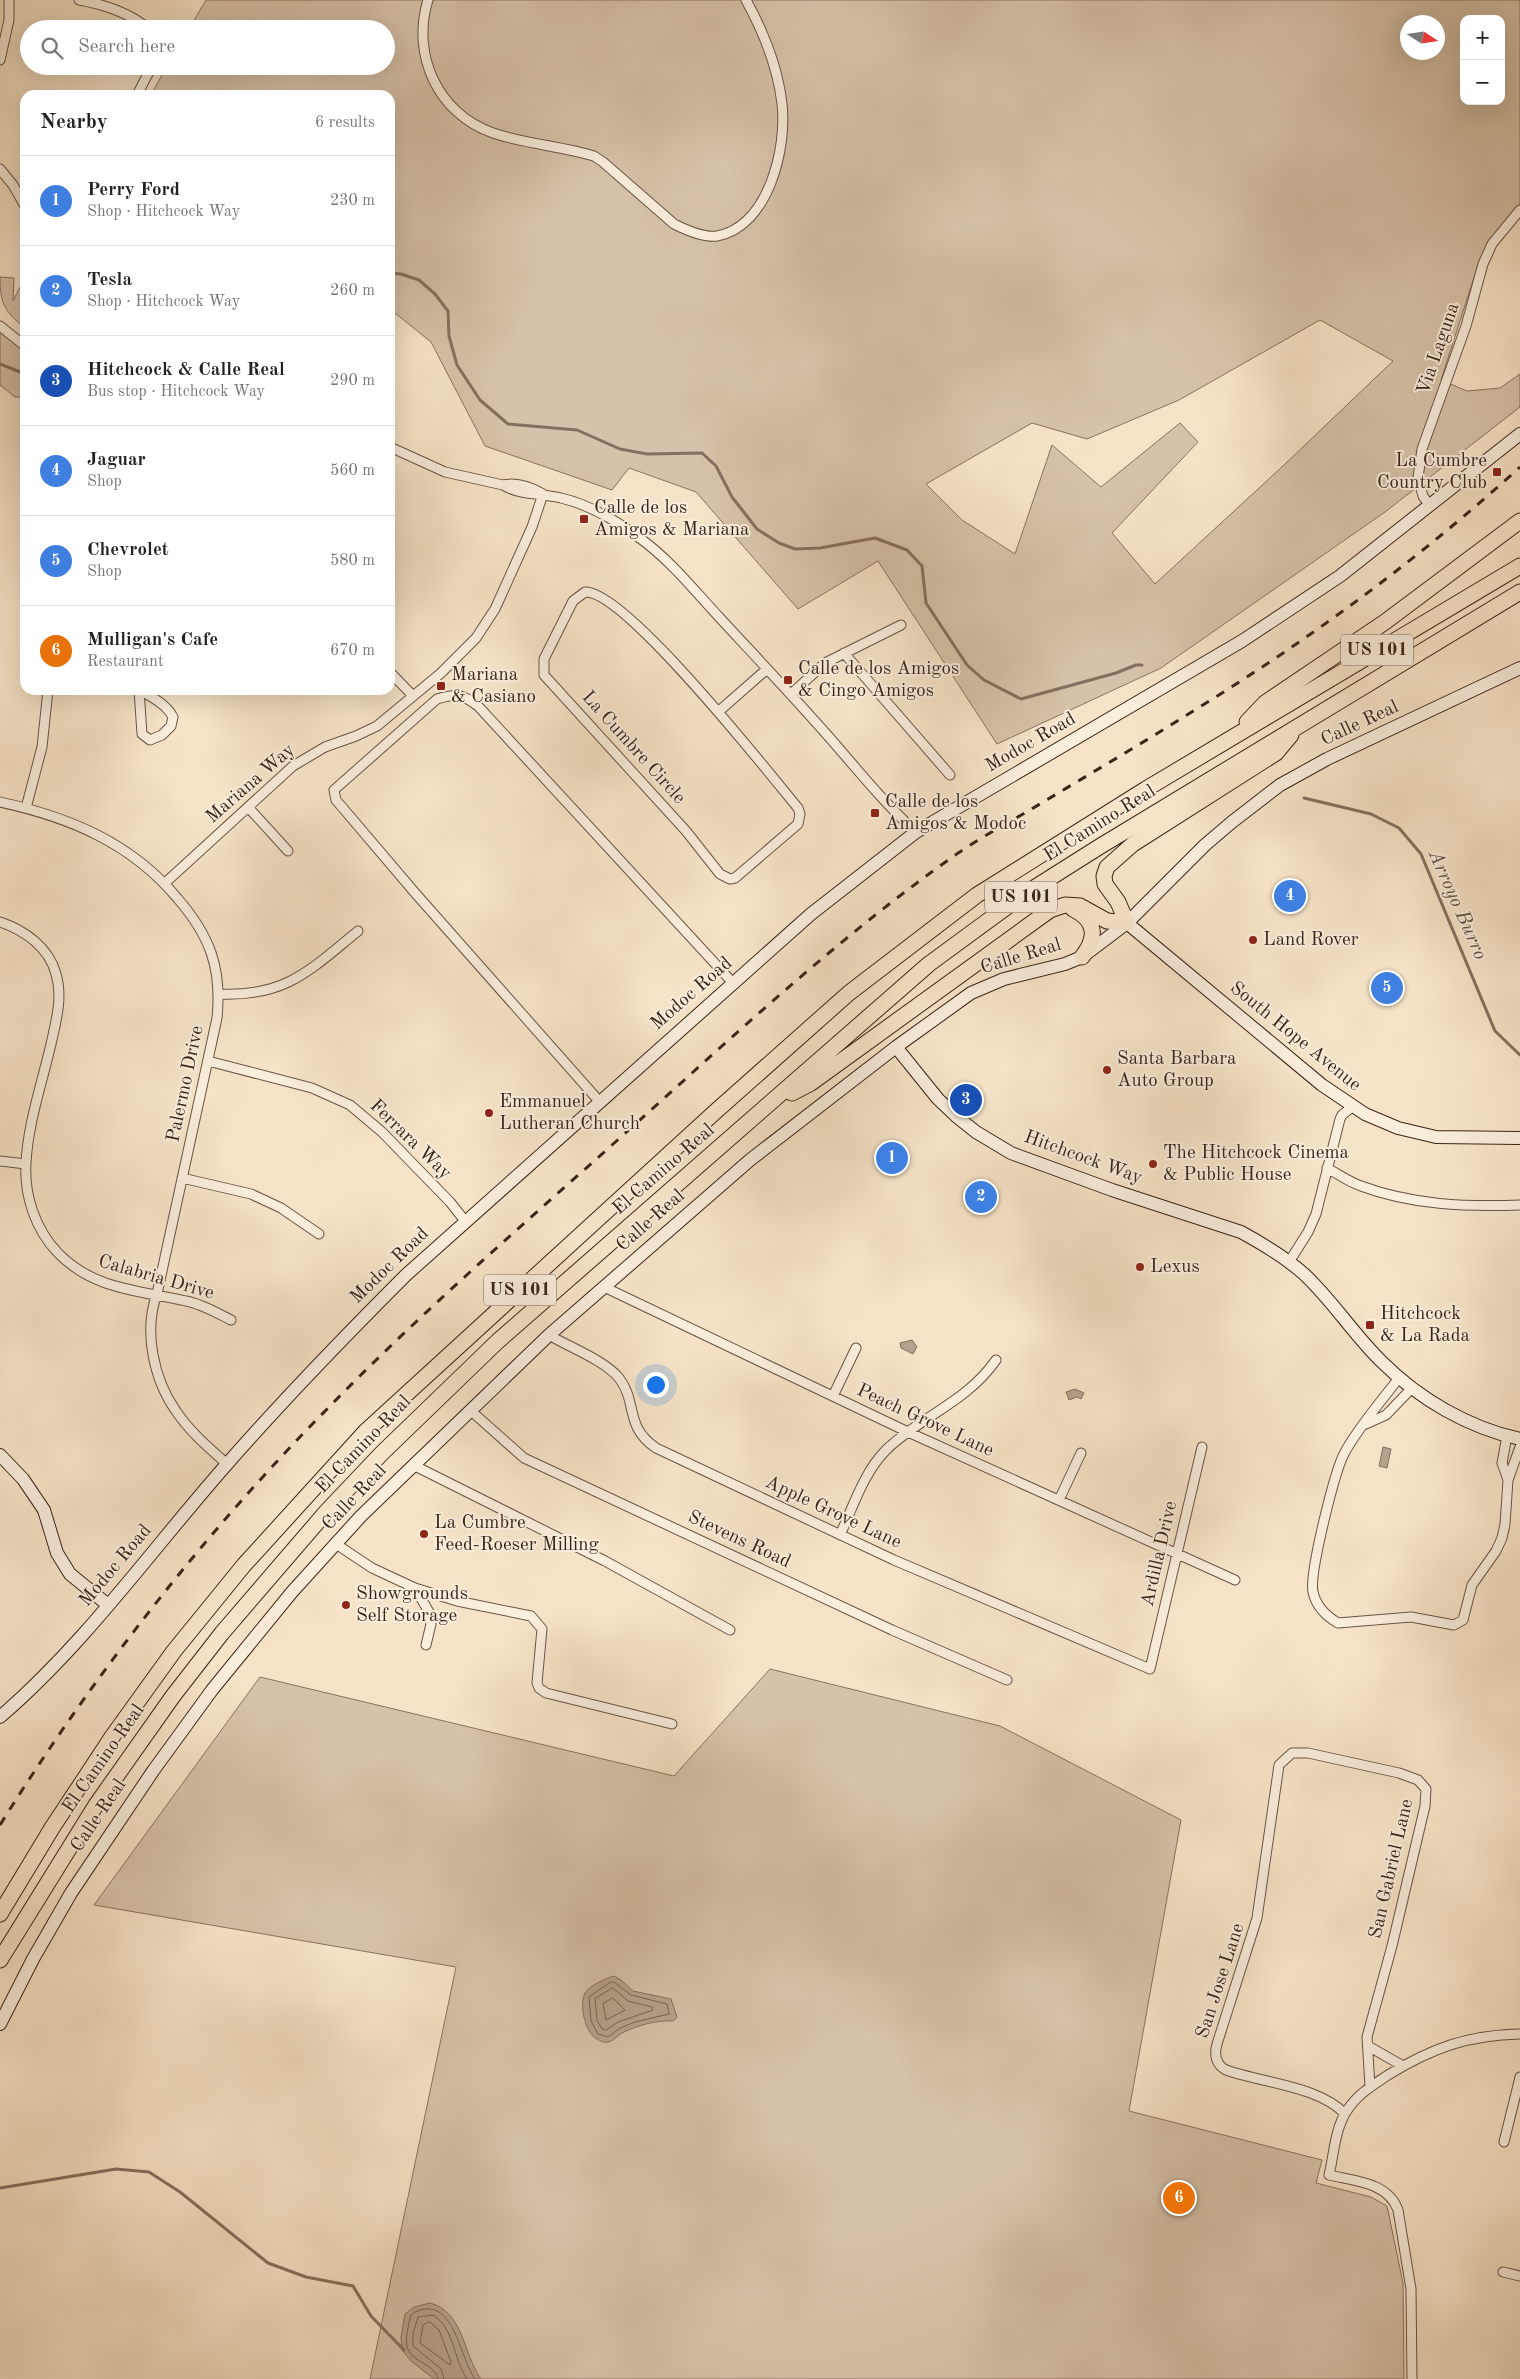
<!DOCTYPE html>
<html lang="en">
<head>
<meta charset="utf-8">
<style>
  :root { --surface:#fff; --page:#f6f6f6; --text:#222; --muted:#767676; --line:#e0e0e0; --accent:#b45309 }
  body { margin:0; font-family:"Old Standard TT",serif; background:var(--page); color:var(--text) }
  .controls { position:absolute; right:15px; top:15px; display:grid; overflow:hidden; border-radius:10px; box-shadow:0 5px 20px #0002 }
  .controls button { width:45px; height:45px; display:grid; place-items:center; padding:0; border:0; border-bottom:1px solid var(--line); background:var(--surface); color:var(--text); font:25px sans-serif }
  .compass { position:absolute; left:1400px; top:15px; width:45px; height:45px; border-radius:50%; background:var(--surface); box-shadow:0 5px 20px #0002; rotate:102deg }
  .you { position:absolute; left:655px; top:1384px; width:18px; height:18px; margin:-12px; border:4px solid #fff; border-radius:50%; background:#1a73e8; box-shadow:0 0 0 8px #1a73e833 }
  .badge { display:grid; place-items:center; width:32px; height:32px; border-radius:50%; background:var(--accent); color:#fff; font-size:16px; font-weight:700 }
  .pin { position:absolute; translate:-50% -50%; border:2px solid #fff; box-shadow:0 1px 5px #0006 }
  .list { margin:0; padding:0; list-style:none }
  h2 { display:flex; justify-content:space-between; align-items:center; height:65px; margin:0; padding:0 20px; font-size:21px }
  h2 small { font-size:16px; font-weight:400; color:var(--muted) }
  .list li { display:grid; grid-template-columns:32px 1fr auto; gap:15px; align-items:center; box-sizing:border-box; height:90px; padding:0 20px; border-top:1px solid var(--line) }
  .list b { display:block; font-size:19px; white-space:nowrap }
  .list p { margin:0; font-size:16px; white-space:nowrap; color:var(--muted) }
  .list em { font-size:16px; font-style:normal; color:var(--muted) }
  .icon { flex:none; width:28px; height:28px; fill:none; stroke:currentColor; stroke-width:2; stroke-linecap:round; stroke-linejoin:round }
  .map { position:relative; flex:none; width:1520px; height:2379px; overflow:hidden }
  .search { position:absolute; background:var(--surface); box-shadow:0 5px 20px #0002; left:20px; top:20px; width:375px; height:55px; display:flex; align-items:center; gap:12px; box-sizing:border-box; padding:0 18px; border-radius:28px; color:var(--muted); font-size:19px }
  .panel { position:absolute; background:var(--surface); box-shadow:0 5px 20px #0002; left:20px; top:90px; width:375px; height:605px; border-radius:15px }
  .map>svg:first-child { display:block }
  .green { fill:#d6c2a9; stroke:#887260; fill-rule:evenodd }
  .water { fill:#b6a28c; stroke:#856f5e }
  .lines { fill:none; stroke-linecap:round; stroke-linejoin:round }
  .shore { stroke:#786252; stroke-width:1 }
  .stream { stroke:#856f5e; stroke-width:3 }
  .street-casing { stroke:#6a5344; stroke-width:11 }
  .secondary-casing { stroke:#3b2318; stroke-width:14 }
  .highway-casing { stroke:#3b2318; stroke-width:17 }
  .street { stroke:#f9eddb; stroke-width:9 }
  .secondary { stroke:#f9eddb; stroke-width:12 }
  .highway { stroke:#f6e3c7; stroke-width:15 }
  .rail { stroke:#3b2318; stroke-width:3; stroke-dasharray:9 9; stroke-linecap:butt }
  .poi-dot { fill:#8f2418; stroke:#f9eddb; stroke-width:2 }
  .labels { text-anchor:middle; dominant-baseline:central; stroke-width:4; stroke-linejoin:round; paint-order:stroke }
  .shield { fill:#f9eddb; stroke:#746052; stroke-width:1 }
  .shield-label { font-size:18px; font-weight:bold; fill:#3b2318 }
  .street-label { font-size:19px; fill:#3b2318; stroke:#f9eddb }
  .poi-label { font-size:19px; fill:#3b2318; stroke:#f9eddb; text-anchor:start }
  .water-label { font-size:20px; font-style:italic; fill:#664f41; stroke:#f9eddb }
</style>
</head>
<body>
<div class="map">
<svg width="1520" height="2379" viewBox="0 0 1520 2379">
  <rect width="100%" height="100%" fill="#f6e3c7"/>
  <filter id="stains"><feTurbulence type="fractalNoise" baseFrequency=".004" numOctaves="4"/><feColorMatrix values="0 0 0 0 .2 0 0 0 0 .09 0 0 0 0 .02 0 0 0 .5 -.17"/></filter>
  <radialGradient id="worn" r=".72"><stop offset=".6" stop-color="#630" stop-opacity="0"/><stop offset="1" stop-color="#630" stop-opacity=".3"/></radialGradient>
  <path class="green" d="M 206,0 L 1520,0 L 1520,204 L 1491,239 L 1478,265 L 1441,380 L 1467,391 L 1500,388 L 1520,374 L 1520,407 L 1385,512 L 1161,668 L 997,744 L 878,561 L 798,609 L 696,492 L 629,468 L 612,490 L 485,446 L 431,342 L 390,309 L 390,95 L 151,95 L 167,66 L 386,66 L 386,29 L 189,29 ZM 1464,19 L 1501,19 L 1501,101 L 1464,101 ZM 1408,22 L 1438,22 L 1438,52 L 1408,52 ZM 1320,320 L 1393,361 L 1284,465 L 1155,584 L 1112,533 L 1198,442 L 1180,423 L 1101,487 L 1052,445 L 1015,554 L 962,520 L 926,484 L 1032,423 L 1087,439 L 1179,400 Z
    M 0,277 L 14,278 L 13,301 L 25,277 L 25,328 C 4,311 0,303 0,277 Z
    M 0,326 L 25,349 L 25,397 L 15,397 L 0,385 Z
    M 770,1669 L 1000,1726 L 1181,1820 L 1129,2111 L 1322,2160 L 1316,2183 L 1371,2197 L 1387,2206 L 1403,2283 L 1404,2379 L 370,2379 L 456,1967 L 94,1905 L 260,1677 L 674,1776 Z"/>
  <path class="water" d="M 912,1340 L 917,1347 L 913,1354 L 901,1348 L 900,1343 Z
    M 1075,1389 L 1084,1393 L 1081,1399 L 1077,1397 L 1069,1400 L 1066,1392 Z
    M 1383,1447 L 1391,1449 L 1387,1468 L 1379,1466 Z
    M 614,1976 L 621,1980 L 633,1991 L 671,1999 L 677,2017 L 673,2021 C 656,2020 639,2025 624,2032 C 619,2034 614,2041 608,2042 C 604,2043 601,2041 597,2039 C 585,2033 579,2005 585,1993 C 589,1986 606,1978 614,1976 Z
    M 430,2303 C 464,2312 463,2354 481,2379 L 434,2379 L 411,2361 L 402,2350 L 401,2337 L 405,2314 L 414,2307 Z"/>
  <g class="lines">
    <path class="shore" d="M 614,1982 L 631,1995 L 667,2004 L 669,2014 L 635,2022 L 620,2028 L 608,2037 L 598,2034 L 591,2021 L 589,1997 L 609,1983 Z
      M 613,1988 L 628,2001 L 652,2007 L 653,2010 L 618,2022 L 606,2030 L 602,2029 L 597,2020 L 595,1999 Z
      M 613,1998 L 625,2010 L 606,2020 L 603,2004 Z
      M 430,2322 L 439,2330 L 451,2362 L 450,2365 L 420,2343 L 423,2325 Z
      M 438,2379 C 436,2364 410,2362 407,2346 C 405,2338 408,2328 410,2319 C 411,2313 415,2312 420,2310 C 455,2300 460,2359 475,2379
      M 444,2379 L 441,2369 L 413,2346 L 413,2334 L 418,2317 L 433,2315 C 455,2329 453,2359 467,2379"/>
    <path class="stream" d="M 390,273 L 401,274 L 419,280 L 435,294 L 448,311 L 449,336 L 457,365 L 480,400 L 508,424 L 577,430 L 620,449 L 647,454 L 702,453 L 716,466 L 732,497 L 757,529 L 779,543 L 795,549 L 820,548 L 875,538 L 907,550 L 922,566 L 926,603 L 967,665 L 984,680 L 1021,699 L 1116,673 L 1136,665 L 1142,665
      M 0,364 L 25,374
      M 1304,798 L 1371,814 L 1399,828 L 1421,854 L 1495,1031 L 1520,1055
      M 0,2188 L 116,2169 L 149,2172 L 180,2192 L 268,2263 L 306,2277 L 353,2286 L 371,2316 L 404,2350"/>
    <defs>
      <path id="street" d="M 79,0 C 102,4 131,13 148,29
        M 428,0 C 411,55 438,114 493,133 C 525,144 561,146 594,156 L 603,162 L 674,224 C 686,230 704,238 717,236 C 769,226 787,148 782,104 C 778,68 763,31 746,0
        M 0,60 L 9,20 L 9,0
        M 137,95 L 152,66
        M 0,169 L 13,185 L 25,206
        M 0,326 L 25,346
        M 390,447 L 445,472 L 503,485 C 521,496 542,493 561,498 C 591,505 617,521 641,539 C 671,561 694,590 719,617 C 756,657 793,696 829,737 C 857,769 884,803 916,832
        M 503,485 C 517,482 531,487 543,494
        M 1430,506 L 1423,496 L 1418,478 L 1422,449 L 1466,326 L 1483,264 L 1492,244 L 1520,210
        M 585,592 C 625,590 768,772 798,808 L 800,814 L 798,824 L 735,878 L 730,879 L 720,874 L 686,831 L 544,675 L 544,659 L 573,601 Z
        M 844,653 L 950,775
        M 390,672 L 413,696
        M 139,690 C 152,697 166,704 173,717 L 171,726 L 162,735 L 150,740 L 142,734 L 139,690
        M 791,694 L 825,663 L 901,625
        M 718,712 L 767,669
        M 0,802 C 69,817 132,843 178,899 C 210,936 222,968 217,1018 L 157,1294 C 143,1331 154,1380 176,1411 C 190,1432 209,1448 227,1464
        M 248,807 L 288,851
        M 26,808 L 42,747 L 48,690
        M 165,883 L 293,766 L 325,747 L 356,736 L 377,726 L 441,673 L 476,638 L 495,609 L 532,527 L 543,494
        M 0,922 C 24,930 49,947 56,974 C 63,998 56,1021 51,1044 C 42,1083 28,1123 26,1163 C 24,1195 35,1229 58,1253 C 94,1290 138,1290 186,1301 C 202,1304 217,1313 231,1320
        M 219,994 C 286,997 310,970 358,931
        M 208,1061 L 312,1088 L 350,1105 L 382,1132 L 450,1202 L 465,1221
        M 599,1101 L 416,894 L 336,800 L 334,790 L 437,699 C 457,693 462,694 478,706 L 733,983
        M 0,1161 L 26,1164
        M 1327,1168 C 1338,1174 1349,1182 1361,1186 C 1412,1205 1466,1207 1520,1205
        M 182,1178 L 251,1194 L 281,1208 L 319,1234
        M 1289,1262 L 1308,1232 L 1316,1214 L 1340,1119 L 1342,1115 L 1352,1107
        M 604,1287 L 908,1432 L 1235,1580
        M 549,1335 C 569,1347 604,1360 619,1378 C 638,1403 624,1426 656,1448 L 894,1560 L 1150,1669 L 1202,1447
        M 1399,1378 C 1382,1400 1358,1428 1345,1452 C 1335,1469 1309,1574 1313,1592 C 1316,1606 1326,1616 1338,1623 L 1411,1617 L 1454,1625 L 1463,1620 L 1472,1585 L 1496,1551 L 1502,1538 L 1505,1524 L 1508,1480 L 1520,1447
        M 833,1396 L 856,1348
        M 470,1410 L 524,1458 L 892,1630 L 1007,1680
        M 1366,1424 L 1386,1415 L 1412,1388
        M 1507,1436 L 1502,1463 L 1508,1480
        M 413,1465 L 605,1561 L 730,1630
        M 1059,1500 L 1081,1453
        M 840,1535 C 853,1507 864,1472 886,1450 C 921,1416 966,1403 996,1360
        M 336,1544 L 372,1568 L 415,1588 L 429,1612 L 431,1624 L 426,1645
        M 415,1588 L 457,1601 L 531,1616 L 542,1629 L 537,1683 L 539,1688 L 546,1693 L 672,1724
        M 1368,2046 L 1403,2066
        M 1345,2114 C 1319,2086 1262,2083 1226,2070 C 1216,2065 1214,2055 1217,2044 L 1257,1918 L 1279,1765 L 1292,1753 L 1308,1753 L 1399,1773 L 1418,1780 L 1426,1789 L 1425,1806 L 1392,1946 L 1367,2037 L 1370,2087
        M 1504,2142 L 1520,2077
        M 1503,2272 L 1520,2276
        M 1412,2379 L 1411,2289 L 1398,2210 C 1388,2182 1354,2181 1329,2175 C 1334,2154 1335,2127 1348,2109 C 1358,2094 1373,2085 1388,2075 C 1432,2048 1468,2035 1520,2034"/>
      <path id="secondary" d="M 1127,923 L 1322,1085 L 1365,1114 L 1398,1128 L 1436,1137 L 1520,1138
        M 896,1047 L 938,1099 L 956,1116 L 976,1132 L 1011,1153 L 1112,1190 L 1241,1232 C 1263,1244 1285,1257 1304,1274 C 1333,1301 1354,1335 1382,1362 C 1419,1399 1469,1428 1520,1439
        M 0,1455 L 23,1479 L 44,1510 L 57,1553 L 70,1574 L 108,1605
        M 0,1717 C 86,1643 152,1549 227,1464 C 284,1399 345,1336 406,1275 L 811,914 L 916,832 L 1242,641 L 1340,576 L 1520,434
        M 0,2024 L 33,1959 L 71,1893 L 153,1771 L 212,1690 L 292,1592 L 361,1516 L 549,1335 L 750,1160 L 896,1047 L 971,993 L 1004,979 L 1065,964 L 1082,957 L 1127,923 L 1205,845 L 1232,822 L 1280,785 L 1327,759 L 1520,668"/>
      <path id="highway" d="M 1247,722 L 1265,703 L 1385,622 L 1520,521
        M 1073,909 C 1097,921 1097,938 1082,957
        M 1127,923 L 1118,902 L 1105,884 L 1104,876 L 1107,867 L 1133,844 L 1276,753 L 1291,735
        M 792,1093 L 811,1083 L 1050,910 L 1065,905 L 1080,906 L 1107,921 L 1127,923
        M 0,1914 L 52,1828 L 112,1737 L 174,1651 L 244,1565 L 366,1431 L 715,1112 L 849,993 L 977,895 L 1146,789 L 1520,566
        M 0,1960 L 96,1805 L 173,1696 L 222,1633 L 327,1511 L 382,1453 L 498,1341 L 929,964 L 1023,895 L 1099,847 L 1520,592"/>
    </defs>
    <use href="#street" class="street-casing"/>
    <use href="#secondary" class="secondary-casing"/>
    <use href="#highway" class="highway-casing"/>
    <use href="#street" class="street"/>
    <use href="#secondary" class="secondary"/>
    <use href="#highway" class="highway"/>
    <path class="rail" d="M 0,1825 C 94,1674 206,1531 332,1404 C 421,1313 517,1230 612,1145 C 723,1046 830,944 951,858 C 976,840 1004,825 1030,810 C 1086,776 1143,743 1198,708 C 1313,637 1420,558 1520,467"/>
  </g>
  <g class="poi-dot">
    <rect x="1492" y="467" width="10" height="10" rx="2.5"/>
    <rect x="579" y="514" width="10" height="10" rx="2.5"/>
    <rect x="783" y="675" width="10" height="10" rx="2.5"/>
    <rect x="436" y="681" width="10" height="10" rx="2.5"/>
    <rect x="870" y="808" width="10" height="10" rx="2.5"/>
    <circle cx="1253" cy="940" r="5"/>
    <circle cx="1107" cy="1070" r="5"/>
    <circle cx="489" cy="1113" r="5"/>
    <circle cx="1153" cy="1164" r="5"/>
    <circle cx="1140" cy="1267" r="5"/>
    <rect x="1365" y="1320" width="10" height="10" rx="2.5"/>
    <circle cx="424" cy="1534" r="5"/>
    <circle cx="346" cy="1605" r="5"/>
  </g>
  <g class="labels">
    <g class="shield">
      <rect x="1341" y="634.5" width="72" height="31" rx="4"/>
      <rect x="985" y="881.5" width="72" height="31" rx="4"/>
      <rect x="484" y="1274.5" width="72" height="31" rx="4"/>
    </g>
    <g class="shield-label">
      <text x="1377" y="650">US 101</text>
      <text x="1021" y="897">US 101</text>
      <text x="520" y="1290">US 101</text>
    </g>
    <g class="street-label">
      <text transform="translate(1439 349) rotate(-71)">Via Laguna</text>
      <text transform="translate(1360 724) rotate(-25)">Calle Real</text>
      <text transform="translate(1031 743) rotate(-30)">Modoc Road</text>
      <text transform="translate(633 748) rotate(48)">La Cumbre Circle</text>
      <text transform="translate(251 784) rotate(-41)">Mariana Way</text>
      <text transform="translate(1100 824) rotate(-32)">El Camino Real</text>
      <text transform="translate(1021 957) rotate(-17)">Calle Real</text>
      <text transform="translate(692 994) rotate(-41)">Modoc Road</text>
      <text transform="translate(1295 1037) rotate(39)">South Hope Avenue</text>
      <text transform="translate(186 1084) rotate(-78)">Palermo Drive</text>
      <text transform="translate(410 1140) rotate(44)">Ferrara Way</text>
      <text transform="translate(1083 1158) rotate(20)">Hitchcock Way</text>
      <text transform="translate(664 1170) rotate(-41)">El Camino Real</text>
      <text transform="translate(651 1221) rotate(-41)">Calle Real</text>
      <text transform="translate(390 1266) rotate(-44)">Modoc Road</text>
      <text transform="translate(156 1278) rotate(16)">Calabria Drive</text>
      <text transform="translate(925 1421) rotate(25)">Peach Grove Lane</text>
      <text transform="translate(364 1445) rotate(-46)">El Camino Real</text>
      <text transform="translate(355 1498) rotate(-46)">Calle Real</text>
      <text transform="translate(833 1513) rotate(25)">Apple Grove Lane</text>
      <text transform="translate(739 1540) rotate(25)">Stevens Road</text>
      <text transform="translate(1160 1554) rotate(-77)">Ardilla Drive</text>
      <text transform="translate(116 1566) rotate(-50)">Modoc Road</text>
      <text transform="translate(104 1759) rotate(-55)">El Camino Real</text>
      <text transform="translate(99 1816) rotate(-56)">Calle Real</text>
      <text transform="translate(1392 1869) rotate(-77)">San Gabriel Lane</text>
      <text transform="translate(1221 1981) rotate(-72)">San Jose Lane</text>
    </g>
    <g class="poi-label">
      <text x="1487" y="461" text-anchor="end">La Cumbre<tspan x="1487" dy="22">Country Club</tspan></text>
      <text x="594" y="508">Calle de los<tspan x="594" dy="22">Amigos &amp; Mariana</tspan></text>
      <text x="798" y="669">Calle de los Amigos<tspan x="798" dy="22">&amp; Cingo Amigos</tspan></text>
      <text x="451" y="675">Mariana<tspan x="451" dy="22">&amp; Casiano</tspan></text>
      <text x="885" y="802">Calle de los<tspan x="885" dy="22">Amigos &amp; Modoc</tspan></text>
      <text x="1263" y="940">Land Rover</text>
      <text x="1117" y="1059">Santa Barbara<tspan x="1117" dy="22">Auto Group</tspan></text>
      <text x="499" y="1102">Emmanuel<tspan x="499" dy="22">Lutheran Church</tspan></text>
      <text x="1163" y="1153">The Hitchcock Cinema<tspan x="1163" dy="22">&amp; Public House</tspan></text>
      <text x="1150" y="1267">Lexus</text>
      <text x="1380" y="1314">Hitchcock<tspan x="1380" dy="22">&amp; La Rada</tspan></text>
      <text x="434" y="1523">La Cumbre<tspan x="434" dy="22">Feed-Roeser Milling</tspan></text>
      <text x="356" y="1594">Showgrounds<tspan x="356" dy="22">Self Storage</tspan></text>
    </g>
    <g class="water-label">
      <text transform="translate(1457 905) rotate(66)">Arroyo Burro</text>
    </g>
  </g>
  <rect width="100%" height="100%" filter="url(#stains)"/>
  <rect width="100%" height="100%" fill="url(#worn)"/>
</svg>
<div class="controls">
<button>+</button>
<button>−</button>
</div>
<svg class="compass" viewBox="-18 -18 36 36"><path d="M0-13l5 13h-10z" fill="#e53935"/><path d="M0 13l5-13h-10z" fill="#767676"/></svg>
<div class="you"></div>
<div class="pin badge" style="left:892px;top:1158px;background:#3f7fe0">1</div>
<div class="pin badge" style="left:981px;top:1197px;background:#3f7fe0">2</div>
<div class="pin badge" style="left:966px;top:1100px;background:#1a4fb4">3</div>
<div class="pin badge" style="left:1290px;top:896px;background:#3f7fe0">4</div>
<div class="pin badge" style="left:1387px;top:988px;background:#3f7fe0">5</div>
<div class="pin badge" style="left:1179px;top:2198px;background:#e8710a">6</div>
<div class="search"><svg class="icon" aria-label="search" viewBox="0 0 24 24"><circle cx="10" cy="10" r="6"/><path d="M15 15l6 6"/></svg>Search here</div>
<section class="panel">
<h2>Nearby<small>6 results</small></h2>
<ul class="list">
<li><span class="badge" style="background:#3f7fe0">1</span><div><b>Perry Ford</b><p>Shop · Hitchcock Way</p></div><em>230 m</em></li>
<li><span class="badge" style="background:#3f7fe0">2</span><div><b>Tesla</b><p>Shop · Hitchcock Way</p></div><em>260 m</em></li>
<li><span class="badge" style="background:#1a4fb4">3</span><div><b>Hitchcock &amp; Calle Real</b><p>Bus stop · Hitchcock Way</p></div><em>290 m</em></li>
<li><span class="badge" style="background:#3f7fe0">4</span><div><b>Jaguar</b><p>Shop</p></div><em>560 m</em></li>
<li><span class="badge" style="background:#3f7fe0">5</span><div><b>Chevrolet</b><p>Shop</p></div><em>580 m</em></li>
<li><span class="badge" style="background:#e8710a">6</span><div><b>Mulligan's Cafe</b><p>Restaurant</p></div><em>670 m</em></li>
</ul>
</section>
</div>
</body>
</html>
